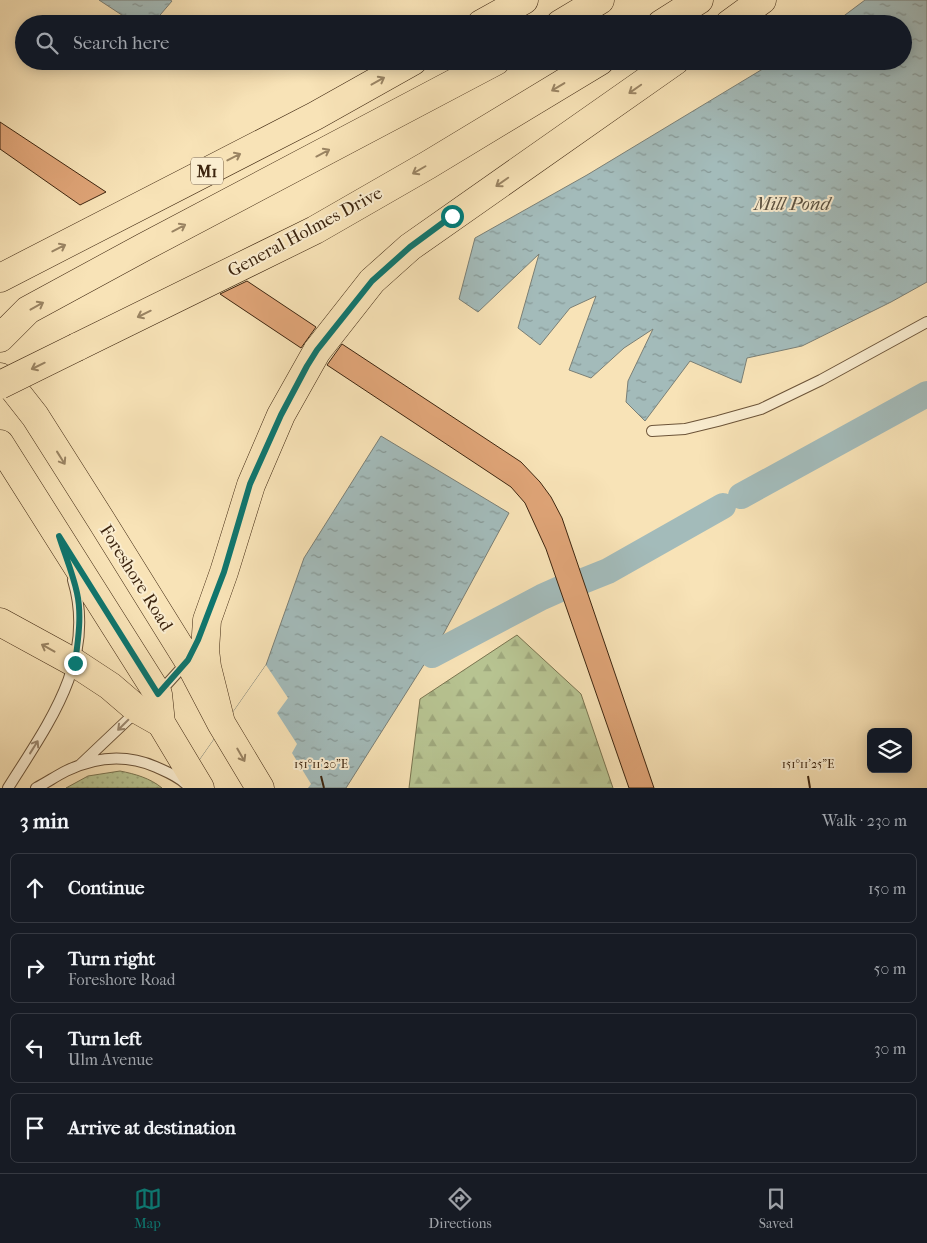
<!DOCTYPE html>
<html lang="en">
<head>
<meta charset="utf-8">
<style>
  :root { --surface:#171b24; --page:#20242c; --text:#f1f3f6; --muted:#9ea1a6; --line:#363941; --accent:#0f766e }
  body { margin:0; font-family:"IM FELL French Canon",serif; background:var(--page); color:var(--text) }
  .controls { position:absolute; right:15px; bottom:15px; display:grid; overflow:hidden; border-radius:8px; box-shadow:0 2px 12px #0003 }
  .controls button { width:45px; height:45px; display:grid; place-items:center; padding:0; border:0; border-bottom:1px solid var(--line); background:var(--surface); color:var(--text); font:25px sans-serif }
  .stop { position:absolute; width:15px; height:15px; margin:-11px; border:4px solid #0f766e; border-radius:50%; background:#fff }
  .stop.end { background:#0f766e; border-color:#fff; box-shadow:0 1px 5px #0008 }
  .list { margin:0; padding:0; list-style:none }
  h2 { display:flex; justify-content:space-between; align-items:center; height:65px; margin:0; padding:0 20px; font-size:21px }
  h2 small { font-size:16px; font-weight:400; color:var(--muted) }
  .list li { display:grid; grid-template-columns:32px 1fr auto; gap:15px; align-items:center; box-sizing:border-box; height:70px; margin:0 10px 10px; padding:0 10px; border:1px solid var(--line); border-radius:8px }
  .list b { display:block; font-size:19px; white-space:nowrap }
  .list p { margin:0; font-size:16px; white-space:nowrap; color:var(--muted) }
  .list em { font-size:16px; font-style:normal; color:var(--muted) }
  .icon { flex:none; width:28px; height:28px; fill:none; stroke:currentColor; stroke-width:2; stroke-linecap:round; stroke-linejoin:round }
  .map { position:relative; flex:none; width:927px; height:788px; overflow:hidden }
  .search { position:absolute; background:var(--surface); box-shadow:0 2px 12px #0003; left:15px; right:15px; top:15px; height:55px; display:flex; align-items:center; gap:12px; box-sizing:border-box; padding:0 18px; border-radius:28px; color:var(--muted); font-size:19px }
  .sheet { height:385px; background:var(--surface) }
  nav { display:flex; justify-content:space-around; align-items:center; box-sizing:border-box; height:70px; border-top:1px solid var(--line); background:var(--surface); font-size:14px; color:var(--muted) }
  nav a { display:grid; justify-items:center; gap:2px }
  nav .on { color:var(--accent) }
  .map>svg:first-child { display:block }
  .grass { fill:url(#grass-dots); stroke:#7a7551 }
  .forest { fill:url(#forest-firs); stroke:#7a7551 }
  .water { fill:url(#water-ripples); stroke:#7a7f76 }
  .pier { fill:#f8e3b7 }
  .lines { fill:none; stroke-linecap:round; stroke-linejoin:round }
  .canal { stroke:#a3bbba; stroke-width:26 }
  .building { fill:#e0a578; stroke:#3d250f }
  .lane-casing { stroke:#6c5439; stroke-width:12 }
  .primary-casing { stroke:#3d250f; stroke-width:29 }
  .highway-casing { stroke:#3d250f; stroke-width:29 }
  .lane { stroke:#faedd0; stroke-width:10 }
  .primary { stroke:#f8e3b7; stroke-width:28 }
  .highway { stroke:#f8e3b7; stroke-width:28 }
  .highway-bridge-casing { stroke:#3d250f; stroke-width:29; stroke-linecap:butt }
  .highway-bridge { stroke:#f8e3b7; stroke-width:28 }
  .oneway { stroke:#9a8463 }
  .oneway2 { stroke:#9c8970 }
  .route { stroke:#0f766e; stroke-width:6 }
  .ticks { fill:none; stroke:#3d250f; stroke-width:2 }
  .labels { text-anchor:middle; dominant-baseline:central; stroke-width:4; stroke-linejoin:round; paint-order:stroke }
  .shield { fill:#faedd0; stroke:#766149; stroke-width:1 }
  .shield-label { font-size:16px; font-weight:bold; fill:#3d250f }
  .street-label { font-size:18px; fill:#3d250f; stroke:#faedd0 }
  .water-label { font-size:19px; font-style:italic; fill:#5c5242; stroke:#faedd0 }
  .ticks-label { font-size:12px; text-anchor:middle; fill:#3d250f; stroke:#faedd0; stroke-width:4; stroke-linejoin:round; paint-order:stroke }
</style>
</head>
<body>
<div class="map">
<svg width="927" height="788" viewBox="0 0 927 788">
  <defs>
    <pattern id="grass-dots" width="8" height="8" patternUnits="userSpaceOnUse" patternTransform="scale(1.25)"><rect width="8" height="8" fill="#b8c593"/><path d="M2 2h.1M6 6h.1" fill="none" stroke="#9fa97e" stroke-width="1.8" stroke-linecap="round"/></pattern>
    <pattern id="forest-firs" width="22" height="20" patternUnits="userSpaceOnUse" patternTransform="scale(1.25)"><rect width="22" height="20" fill="#b8c593"/><path d="M5 1l3.5 6h-7zM16 11l3.5 6h-7z" fill="#9fa97e"/></pattern>
    <pattern id="water-ripples" width="26" height="14" patternUnits="userSpaceOnUse" patternTransform="scale(1.25)"><rect width="26" height="14" fill="#a3bbba"/><path d="M2 4q2-2 4 0t4 0M15 11q2-2 4 0t4 0" fill="none" stroke="#869896"/></pattern>
  </defs>
  <rect width="100%" height="100%" fill="#f8e3b7"/>
  <filter id="stains"><feTurbulence type="fractalNoise" baseFrequency=".004" numOctaves="4"/><feColorMatrix values="0 0 0 0 .2 0 0 0 0 .09 0 0 0 0 .02 0 0 0 .5 -.17"/></filter>
  <radialGradient id="worn" r=".72"><stop offset=".6" stop-color="#630" stop-opacity="0"/><stop offset="1" stop-color="#630" stop-opacity=".3"/></radialGradient>
  <path class="grass" d="M 120,771 C 135,774 150,778 162,788 L 66,788 L 88,776 Z"/>
  <path class="forest" d="M 517,635 L 581,694 L 613,788 L 409,788 L 420,699 Z"/>
  <path class="water" d="M 99,0 L 170,0 L 172,1 L 155,21 L 134,23 Z
    M 865,0 L 927,0 L 927,282 L 891,302 L 802,346 L 747,358 L 741,383 L 690,361 L 645,421 L 626,402 L 628,381 L 653,329 L 624,348 L 591,378 L 569,370 L 596,296 L 570,308 L 540,345 L 518,328 L 539,254 L 478,312 L 459,299 L 475,238 L 587,175 L 776,61 L 903,61 L 903,24 L 833,24 Z
    M 381,436 L 509,513 L 432,655 L 425,663 L 346,788 L 180,788 L 266,665 L 304,558 Z"/>
  <path class="pier" d="M 266,665 L 288,698 L 277,713 L 297,744 L 292,753 L 311,784 L 308,788 L 180,788 Z"/>
  <g class="lines">
    <path class="canal" d="M 741,496 L 927,394
      M 583,581 L 608,571 L 723,506
      M 432,655 L 542,597 L 560,589"/>
  </g>
  <path class="building" d="M 0,122 L 106,192 L 80,205 L 0,149 Z
    M 247,281 L 316,327 L 301,348 L 220,294 Z
    M 342,344 L 521,462 L 540,482 L 551,497 L 562,518 L 654,788 L 629,788 L 546,549 L 525,503 L 511,487 L 490,473 L 327,365 Z"/>
  <g class="lines">
    <defs>
      <path id="lane" d="M 652,431 L 685,429 L 718,421 L 761,409 L 821,380 L 927,322
        M 158,694 L 187,662
        M 80,765 L 137,711
        M 8,788 C 48,724 97,660 73,580
        M 36,788 C 46,783 56,776 66,771 C 95,757 126,754 156,767 C 167,772 180,777 189,787"/>
      <path id="primary" d="M 560,24 L 600,0
        M 729,24 L 762,0
        M 0,338 L 28,310 L 144,247 L 496,61
        M 0,377 L 13,388 L 35,416 L 101,520 L 188,660 L 221,723 L 260,788
        M 0,444 L 158,694 L 161,723 L 200,788
        M 221,723 L 207,667 L 205,650 L 207,620 L 224,572 L 251,485 L 281,415 L 317,351 L 372,281 L 410,247 L 675,61"/>
      <path id="highway" d="M 481,24 L 524,0
        M 661,24 L 699,0
        M 0,278 L 315,116 L 413,61
        M 77,347 L 315,230 L 428,165 L 600,61
        M 0,622 L 75,663 L 110,686 L 138,710 L 161,723"/>
    </defs>
    <use href="#lane" class="lane-casing"/>
    <use href="#primary" class="primary-casing"/>
    <use href="#highway" class="highway-casing"/>
    <use href="#lane" class="lane"/>
    <use href="#primary" class="primary"/>
    <use href="#highway" class="highway"/>
    <defs>
      <path id="highway-bridge" d="M 0,385 L 77,347"/>
    </defs>
    <use href="#highway-bridge" class="highway-bridge-casing"/>
    <use href="#highway-bridge" class="highway-bridge"/>
  </g>
  <defs><path id="oneway-shaft" d="M-6 0H5M1.5-3L5.5 0L1.5 3" fill="none" stroke-width="1.6" stroke-linecap="round" stroke-linejoin="round" transform="scale(1.25)"/></defs>
  <g class="oneway">
    <use href="#oneway-shaft" transform="translate(378 81) rotate(-29)"/>
    <use href="#oneway-shaft" transform="translate(558 87) rotate(149)"/>
    <use href="#oneway-shaft" transform="translate(635 89) rotate(145)"/>
    <use href="#oneway-shaft" transform="translate(323 153) rotate(-28)"/>
    <use href="#oneway-shaft" transform="translate(234 157) rotate(-27)"/>
    <use href="#oneway-shaft" transform="translate(419 170) rotate(150)"/>
    <use href="#oneway-shaft" transform="translate(502 182) rotate(145)"/>
    <use href="#oneway-shaft" transform="translate(179 228) rotate(-28)"/>
    <use href="#oneway-shaft" transform="translate(59 248) rotate(-27)"/>
    <use href="#oneway-shaft" transform="translate(37 306) rotate(-29)"/>
    <use href="#oneway-shaft" transform="translate(144 314) rotate(154)"/>
    <use href="#oneway-shaft" transform="translate(38 366) rotate(154)"/>
    <use href="#oneway-shaft" transform="translate(61 458) rotate(58)"/>
    <use href="#oneway-shaft" transform="translate(48 648) rotate(-151)"/>
    <use href="#oneway-shaft" transform="translate(241 755) rotate(60)"/>
  </g>
  <g class="oneway2">
    <use href="#oneway-shaft" transform="translate(123 725) rotate(135)"/>
    <use href="#oneway-shaft" transform="translate(34 747) rotate(-58)"/>
  </g>
  <g class="lines">
    <path class="route" d="M 75,663 C 78,641 82,615 77,593 C 73,574 65,555 59,536 L 158,694 L 188,660 L 198,640 L 224,572 L 250,484 L 281,415 L 307,366 L 317,350 L 372,281 L 410,247 L 452,216"/>
  </g>
  <path class="ticks" d="M 321,776 L 324,788M 808,776 L 810,788"/>
  <g class="labels">
    <rect class="shield" x="191" y="157.5" width="32" height="27" rx="4"/>
    <g class="shield-label">
      <text x="207" y="171">M1</text>
    </g>
    <g class="street-label">
      <text transform="translate(305 232) rotate(-28)">General Holmes Drive</text>
      <text transform="translate(136 578) rotate(58)">Foreshore Road</text>
    </g>
    <g class="water-label">
      <text x="792" y="204">Mill Pond</text>
    </g>
  </g>
  <g class="ticks-label">
    <text x="321" y="768">151°11'20"E</text>
    <text x="808" y="768">151°11'25"E</text>
  </g>
  <rect width="100%" height="100%" filter="url(#stains)"/>
  <rect width="100%" height="100%" fill="url(#worn)"/>
</svg>
<div class="controls">
<button><svg class="icon" aria-label="layers" viewBox="0 0 24 24"><path d="M12 4l9 5-9 5-9-5zM3 14l9 5 9-5"/></svg></button>
</div>
<div class="stop" style="left:452px;top:216px"></div>
<div class="stop end" style="left:75px;top:663px"></div>
<div class="search"><svg class="icon" aria-label="search" viewBox="0 0 24 24"><circle cx="10" cy="10" r="6"/><path d="M15 15l6 6"/></svg>Search here</div>
</div>
<section class="sheet">
<h2>3 min<small>Walk · 230 m</small></h2>
<ul class="list">
<li><svg class="icon" aria-label="ahead" viewBox="0 0 24 24"><path d="M12 20V5M6 11l6-6 6 6"/></svg><div><b>Continue</b></div><em>150 m</em></li>
<li><svg class="icon" aria-label="right" viewBox="0 0 24 24"><path d="M7 20v-9h11M14 6l5 5-5 5"/></svg><div><b>Turn right</b><p>Foreshore Road</p></div><em>50 m</em></li>
<li><svg class="icon" aria-label="left" viewBox="0 0 24 24"><path d="M17 20v-9H6M10 6l-5 5 5 5"/></svg><div><b>Turn left</b><p>Ulm Avenue</p></div><em>30 m</em></li>
<li><svg class="icon" aria-label="arrive" viewBox="0 0 24 24"><path d="M6 21V4h12l-3 4 3 4H6"/></svg><div><b>Arrive at destination</b></div></li>
</ul>
</section>
<nav>
<a class="on"><svg class="icon" aria-label="map" viewBox="0 0 24 24"><path d="M3 6l6-2 6 2 6-2v14l-6 2-6-2-6 2zM9 4v14M15 6v14"/></svg>Map</a>
<a><svg class="icon" aria-label="directions" viewBox="0 0 24 24"><path d="M12 3l9 9-9 9-9-9zM9 14v-3h6M13 9l2 2-2 2"/></svg>Directions</a>
<a><svg class="icon" aria-label="saved" viewBox="0 0 24 24"><path d="M7 4h10v16l-5-4-5 4z"/></svg>Saved</a>
</nav>
</body>
</html>
